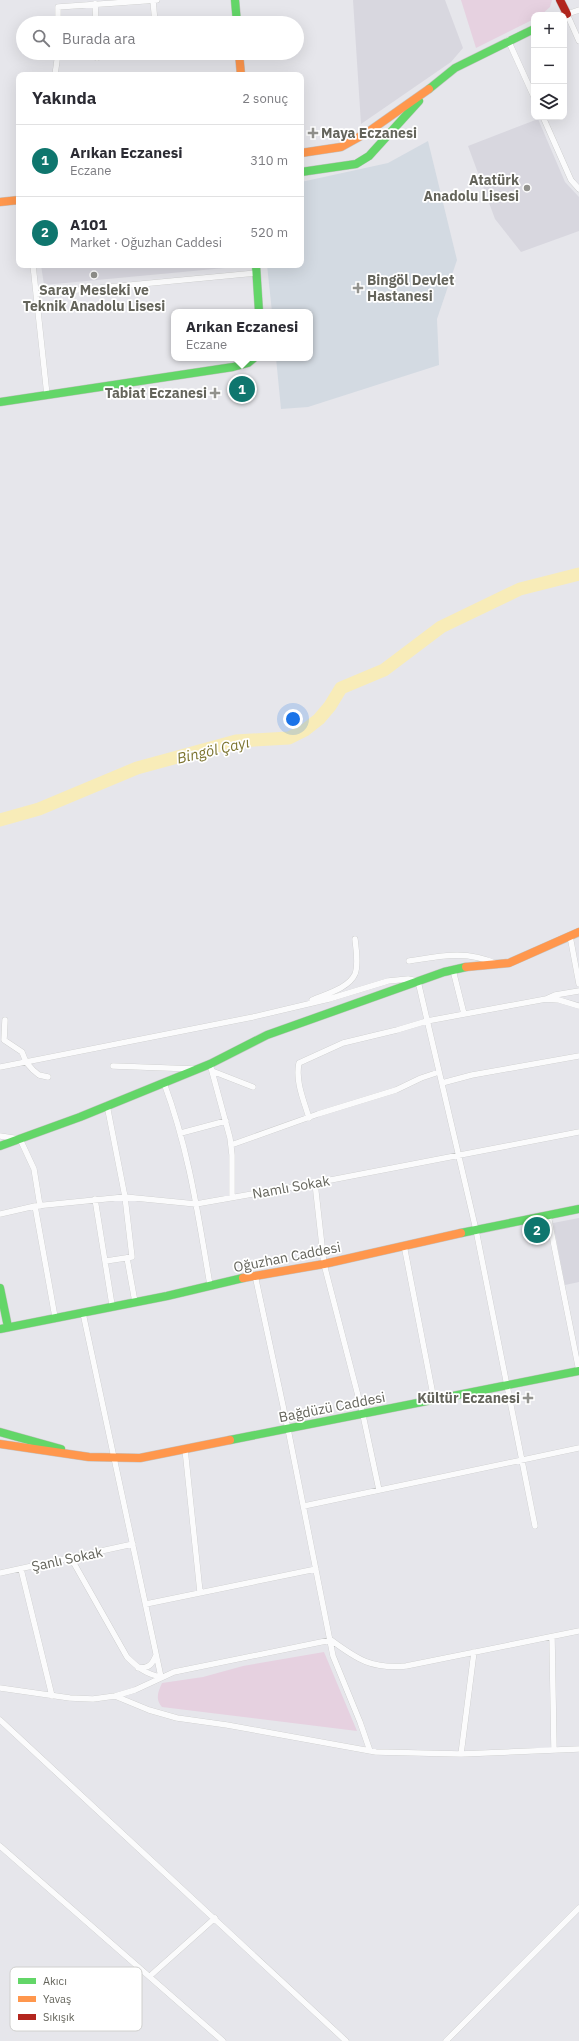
<!DOCTYPE html>
<html lang="tr">
<head>
<meta charset="utf-8">
<style>
  :root { --surface:#fff; --page:#f2f2f3; --text:#2b2b33; --muted:#7c7c81; --line:#e1e1e2; --accent:#0f766e }
  body { margin:0; font-family:"IBM Plex Sans",sans-serif; background:var(--page); color:var(--text) }
  .controls { position:absolute; right:12px; top:12px; display:grid; overflow:hidden; border-radius:8px; box-shadow:0 4px 16px #0002 }
  .controls button { width:36px; height:36px; display:grid; place-items:center; padding:0; border:0; border-bottom:1px solid var(--line); background:var(--surface); color:var(--text); font:20px sans-serif }
  .you { position:absolute; left:293px; top:719px; width:14px; height:14px; margin:-10px; border:3px solid #fff; border-radius:50%; background:#1a73e8; box-shadow:0 0 0 6px #1a73e833 }
  .badge { display:grid; place-items:center; width:26px; height:26px; border-radius:50%; background:var(--accent); color:#fff; font-size:13px; font-weight:700 }
  .pin { position:absolute; translate:-50% -50%; border:2px solid #fff; box-shadow:0 1px 4px #0006 }
  .popup { position:absolute; left:171px; top:309px; width:142px; height:52px; box-sizing:border-box; display:grid; place-content:center; border-radius:8px; background:var(--surface); filter:drop-shadow(0 1px 3px #0005); font-size:13px; white-space:nowrap; color:var(--muted) }
  .popup b { font-size:15px; color:var(--text) }
  .popup::after { content:''; position:absolute; left:50%; top:100%; margin-left:-8px; border:8px solid transparent; border-top-color:var(--surface) }
  .list { margin:0; padding:0; list-style:none }
  h2 { display:flex; justify-content:space-between; align-items:center; height:52px; margin:0; padding:0 16px; font-size:17px }
  h2 small { font-size:13px; font-weight:400; color:var(--muted) }
  .list li { display:grid; grid-template-columns:26px 1fr auto; gap:12px; align-items:center; box-sizing:border-box; height:72px; padding:0 16px; border-top:1px solid var(--line) }
  .list b { display:block; font-size:15px; white-space:nowrap }
  .list p { margin:0; font-size:13px; white-space:nowrap; color:var(--muted) }
  .list em { font-size:13px; font-style:normal; color:var(--muted) }
  .icon { flex:none; width:22px; height:22px; fill:none; stroke:currentColor; stroke-width:2; stroke-linecap:round; stroke-linejoin:round }
  .map { position:relative; flex:none; width:579px; height:2041px; overflow:hidden }
  .search { position:absolute; background:var(--surface); box-shadow:0 4px 16px #0002; left:16px; top:16px; width:288px; height:44px; display:flex; align-items:center; gap:10px; box-sizing:border-box; padding:0 14px; border-radius:22px; color:var(--muted); font-size:15px }
  .panel { position:absolute; background:var(--surface); box-shadow:0 4px 16px #0002; left:16px; top:72px; width:288px; height:196px; border-radius:8px }
  .map>svg:first-child { display:block }
  .education { fill:#d8d7df }
  .medical { fill:#d3dae2 }
  .green { fill:#e6d1e0 }
  .lines { fill:none; stroke-linecap:round; stroke-linejoin:round }
  .river { stroke:#f8ecb8; stroke-width:13 }
  .street-casing { stroke:#c4c5c4; stroke-width:6 }
  .fast-casing { stroke:#c4c4c3; stroke-width:9 }
  .slow-casing { stroke:#c4c4c3; stroke-width:9 }
  .jam-casing { stroke:#c4c4c3; stroke-width:9 }
  .street { stroke:#fbfbfc; stroke-width:5.5 }
  .fast { stroke:#63d668; stroke-width:8 }
  .slow { stroke:#ff974d; stroke-width:8 }
  .jam { stroke:#b3261e; stroke-width:8 }
  .poi-dot { fill:#92928d; stroke:#fff; stroke-width:1.5 }
  .labels { text-anchor:middle; dominant-baseline:central; stroke-width:3.5; stroke-linejoin:round; paint-order:stroke }
  .poi-label { font-size:14px; font-weight:bold; fill:#64645b; stroke:#fff; text-anchor:end }
  .street-label { font-size:14px; fill:#64645b; stroke:#fff }
  .water-label { font-size:15px; font-style:italic; fill:#7c7430; stroke:#fff }
  .key { fill:#fff; stroke:#d0d0ce; stroke-width:1 }
  .key-label { font-size:11px; fill:#64645b }
</style>
</head>
<body>
<div class="map">
<svg width="579" height="2041" viewBox="0 0 579 2041">
  <rect width="100%" height="100%" fill="#e6e6eb"/>
  <path class="education" d="M 353,0 L 445,0 L 463,48 L 451,62 L 361,124 Z
    M 538,119 L 565,182 L 579,197 L 579,231 L 521,252 L 495,219 L 468,146 Z
    M 41,265 L 246,265 L 246,266 L 44,285 Z
    M 579,1218 L 579,1282 L 565,1285 L 553,1223 Z"/>
  <path class="medical" d="M 428,141 L 457,260 L 437,319 L 439,365 L 308,407 L 281,409 L 276,358 L 310,358 L 310,312 L 272,312 L 267,265 L 301,265 L 301,182 L 388,163 Z"/>
  <path class="green" d="M 461,0 L 552,0 L 550,7 L 541,15 L 534,15 L 534,19 L 476,48 Z
    M 324,1652 L 357,1731 L 162,1707 C 155,1699 158,1692 162,1683 L 203,1677 L 243,1666 Z"/>
  <g class="lines">
    <path class="river" d="M 0,820 L 39,809 L 137,768 L 236,741 L 289,738 L 305,730 L 319,719 L 330,706 L 341,688 L 384,670 L 441,627 L 520,589 L 579,574"/>
    <defs>
      <path id="street" d="M 153,0 L 155,23
        M 95,4 L 96,23
        M 579,10 L 567,14 L 579,41
        M 58,23 L 58,7 L 157,0
        M 508,40 L 534,97
        M 97,53 L 97,58
        M 55,75 L 58,53
        M 543,117 L 571,180 L 579,189
        M 33,265 L 47,395
        M 36,294 L 257,273
        M 570,936 L 579,984
        M 409,961 C 441,956 466,950 497,964
        M 453,970 L 464,1014
        M 546,999 L 559,1000 L 579,1006
        M 312,1000 C 326,994 349,988 355,974 C 359,964 356,949 355,939
        M 5,1020 L 4,1040 L 22,1052 L 26,1062 L 33,1070 L 39,1075 L 48,1077
        M 210,1064 L 230,1138 L 232,1155 L 232,1197
        M 113,1066 L 195,1069
        M 0,1067 L 253,1017 L 329,999 L 388,981 L 408,979 L 418,981 L 476,1230 L 535,1526
        M 212,1071 L 253,1087
        M 164,1083 C 189,1150 198,1215 210,1285
        M 442,1083 L 472,1075 L 579,1056
        M 309,1118 C 304,1101 295,1081 299,1063 L 343,1043 L 397,1030 L 427,1021 L 546,999 L 555,995 L 579,991
        M 181,1133 L 226,1121
        M 0,1136 L 20,1139 L 34,1169 L 40,1206
        M 231,1145 L 318,1114 L 396,1090 L 421,1078 L 439,1072
        M 315,1183 L 324,1264 L 363,1415 L 379,1490
        M 95,1199 L 112,1305
        M 35,1206 L 55,1317
        M 0,1214 L 35,1206 L 125,1197 L 196,1204 L 315,1183 L 579,1132
        M 548,1215 L 579,1371
        M 404,1245 L 434,1400
        M 127,1258 L 135,1302
        M 106,1261 L 132,1257 L 125,1197 L 107,1105
        M 255,1275 L 288,1429 L 333,1656 L 360,1722 L 370,1751
        M 185,1449 L 200,1592
        M 304,1506 L 579,1448
        M 71,1558 L 127,1657 C 138,1668 146,1674 161,1677 L 83,1313
        M 21,1569 L 52,1696
        M 0,1573 L 133,1544
        M 146,1604 L 316,1569
        M 552,1637 L 554,1750
        M 138,1668 C 149,1668 152,1665 156,1655
        M 0,1688 L 70,1698 L 93,1699 L 115,1696 L 135,1690 L 174,1672 L 331,1640 C 358,1660 372,1669 406,1666 L 579,1631
        M 115,1696 L 149,1710 L 177,1718 L 227,1725 L 376,1752 L 461,1754 L 579,1749
        M 0,1720 L 346,2041
        M 461,1754 L 474,1652
        M 0,1846 L 223,2041
        M 150,1976 L 215,1918
        M 446,2041 L 579,1908"/>
      <path id="fast" d="M 235,0 L 237,23
        M 429,89 L 455,68 L 534,29
        M 301,172 L 356,164 L 369,156 L 419,101
        M 256,265 L 259,312
        M 0,402 L 233,367 L 248,363 L 254,358
        M 0,1146 L 80,1117 L 210,1064 L 267,1035 L 444,972 L 466,967
        M 461,1233 L 579,1209
        M 0,1288 L 8,1327
        M 0,1329 L 167,1296 L 243,1278
        M 0,1432 L 61,1449
        M 230,1440 L 579,1371"/>
      <path id="slow" d="M 239,53 L 241,75
        M 301,153 L 341,147 L 368,132 L 429,89
        M 0,202 L 19,200
        M 466,967 L 509,963 L 579,932
        M 243,1278 L 324,1264 L 461,1233
        M 0,1444 L 89,1457 L 140,1458 L 230,1440"/>
      <path id="jam" d="M 560,0 L 567,14 L 564,15"/>
    </defs>
    <use href="#street" class="street-casing"/>
    <use href="#fast" class="fast-casing"/>
    <use href="#slow" class="slow-casing"/>
    <use href="#jam" class="jam-casing"/>
    <use href="#street" class="street"/>
    <use href="#fast" class="fast"/>
    <use href="#slow" class="slow"/>
    <use href="#jam" class="jam"/>
  </g>
  <g class="poi-dot">
    <path d="M311 127h4v4h4v4h-4v4h-4v-4h-4v-4h4z"/>
    <circle cx="527" cy="188" r="4"/>
    <circle cx="94" cy="275" r="4"/>
    <path d="M356 282h4v4h4v4h-4v4h-4v-4h-4v-4h4z"/>
    <path d="M213 387h4v4h4v4h-4v4h-4v-4h-4v-4h4z"/>
    <path d="M526 1392h4v4h4v4h-4v4h-4v-4h-4v-4h4z"/>
  </g>
  <g class="labels">
    <g class="poi-label">
      <text x="321" y="133" text-anchor="start">Maya Eczanesi</text>
      <text x="519" y="180">Atatürk<tspan x="519" dy="16">Anadolu Lisesi</tspan></text>
      <text x="367" y="280" text-anchor="start">Bingöl Devlet<tspan x="367" dy="16">Hastanesi</tspan></text>
      <text x="94" y="290" text-anchor="middle">Saray Mesleki ve<tspan x="94" dy="16">Teknik Anadolu Lisesi</tspan></text>
      <text x="207" y="393">Tabiat Eczanesi</text>
      <text x="520" y="1398">Kültür Eczanesi</text>
    </g>
    <g class="street-label">
      <text transform="translate(291 1187) rotate(-10)">Namlı Sokak</text>
      <text transform="translate(287 1257) rotate(-11)">Oğuzhan Caddesi</text>
      <text transform="translate(332 1407) rotate(-11)">Bağdüzü Caddesi</text>
      <text transform="translate(67 1559) rotate(-12)">Şanlı Sokak</text>
    </g>
    <g class="water-label">
      <text transform="translate(213 750) rotate(-13)">Bingöl Çayı</text>
    </g>
  </g>
  <rect x="10" y="1967" width="132" height="64" rx="6" class="key"/>
  <rect x="18" y="1978" width="18" height="6" fill="#63d668"/>
  <rect x="18" y="1996" width="18" height="6" fill="#ff974d"/>
  <rect x="18" y="2014" width="18" height="6" fill="#b3261e"/>
  <g class="key-label">
    <text x="43" y="1985">Akıcı</text>
    <text x="43" y="2003">Yavaş</text>
    <text x="43" y="2021">Sıkışık</text>
  </g>
</svg>
<div class="controls">
<button>+</button>
<button>−</button>
<button><svg class="icon" aria-label="layers" viewBox="0 0 24 24"><path d="M12 4l9 5-9 5-9-5zM3 14l9 5 9-5"/></svg></button>
</div>
<div class="you"></div>
<div class="pin badge" style="left:242px;top:389px">1</div>
<div class="popup"><b>Arıkan Eczanesi</b>Eczane</div>
<div class="pin badge" style="left:537px;top:1230px">2</div>
<div class="search"><svg class="icon" aria-label="search" viewBox="0 0 24 24"><circle cx="10" cy="10" r="6"/><path d="M15 15l6 6"/></svg>Burada ara</div>
<section class="panel">
<h2>Yakında<small>2 sonuç</small></h2>
<ul class="list">
<li><span class="badge">1</span><div><b>Arıkan Eczanesi</b><p>Eczane</p></div><em>310 m</em></li>
<li><span class="badge">2</span><div><b>A101</b><p>Market · Oğuzhan Caddesi</p></div><em>520 m</em></li>
</ul>
</section>
</div>
</body>
</html>
